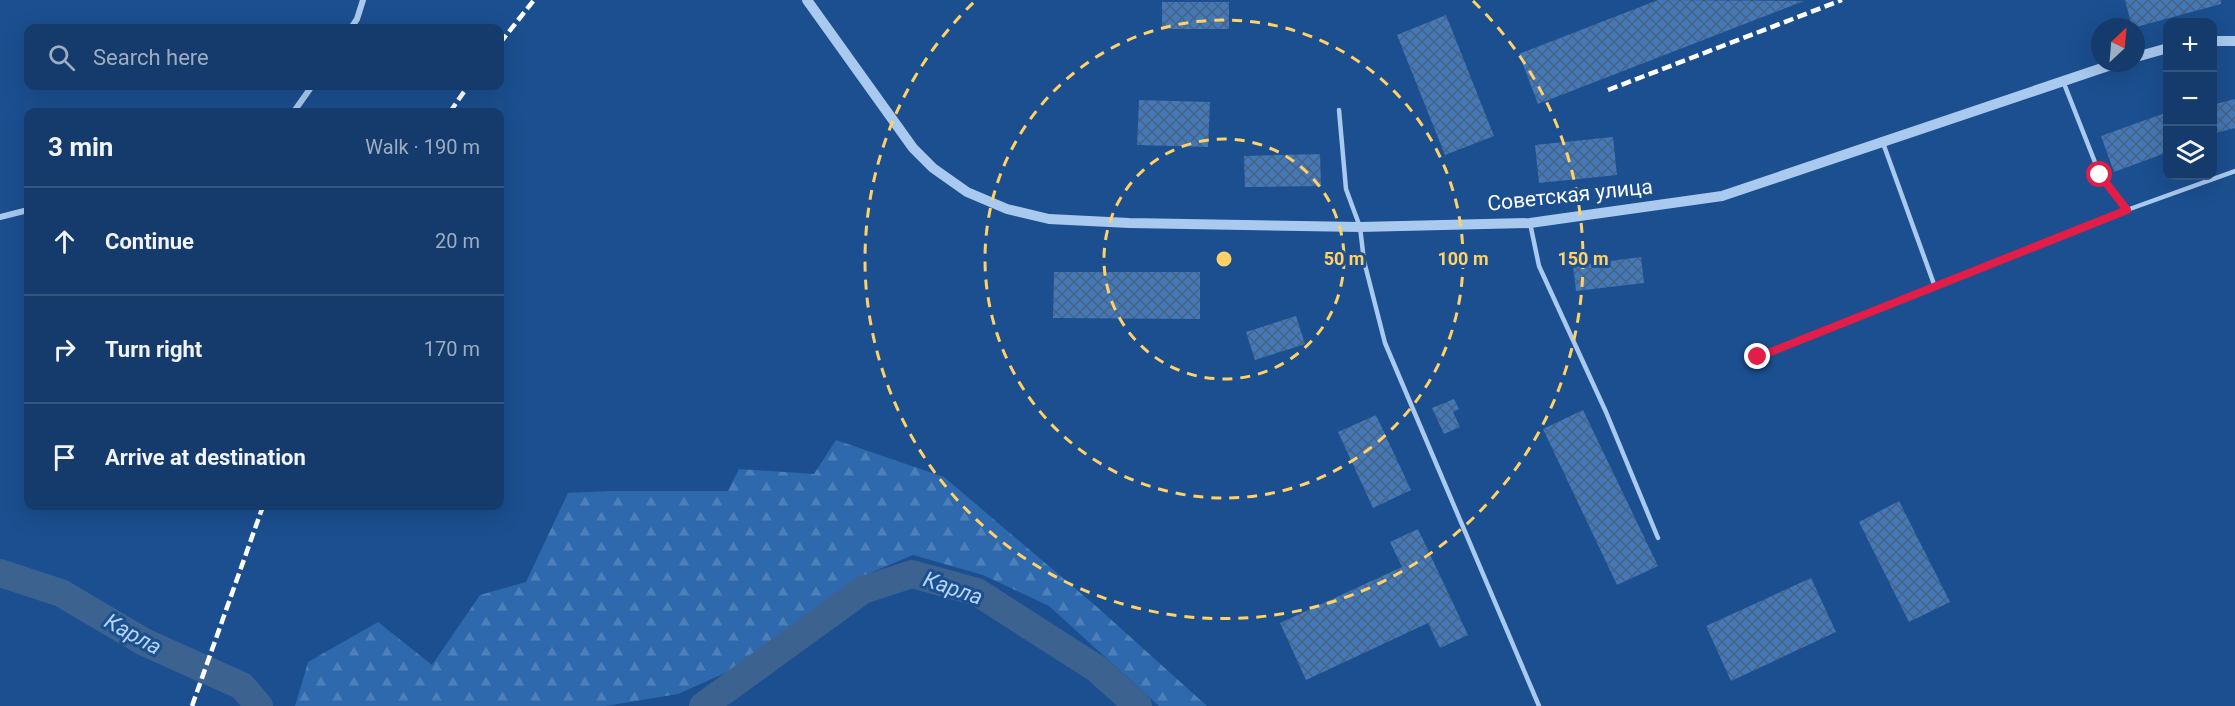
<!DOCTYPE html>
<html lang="en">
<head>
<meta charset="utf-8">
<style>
  :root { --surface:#143b6b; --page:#214673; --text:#f1f3f6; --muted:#9dadc1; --line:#33557e }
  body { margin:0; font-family:Roboto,sans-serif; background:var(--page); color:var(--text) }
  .controls { position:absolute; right:18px; top:18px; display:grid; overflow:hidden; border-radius:12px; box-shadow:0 6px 24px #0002 }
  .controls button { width:54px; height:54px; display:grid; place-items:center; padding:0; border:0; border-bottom:2px solid var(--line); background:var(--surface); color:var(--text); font:30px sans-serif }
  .compass { position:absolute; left:2091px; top:18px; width:54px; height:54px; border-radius:50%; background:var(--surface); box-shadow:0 6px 24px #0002; rotate:26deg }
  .stop { position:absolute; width:18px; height:18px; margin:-14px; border:4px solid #e11d48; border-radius:50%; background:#fff }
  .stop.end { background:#e11d48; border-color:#fff; box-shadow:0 2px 6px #0008 }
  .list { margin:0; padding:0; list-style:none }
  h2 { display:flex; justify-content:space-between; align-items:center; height:78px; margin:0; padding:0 24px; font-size:26px }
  h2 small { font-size:20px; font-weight:400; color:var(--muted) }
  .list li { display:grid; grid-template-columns:39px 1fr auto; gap:18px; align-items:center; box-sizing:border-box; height:108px; padding:0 24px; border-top:2px solid var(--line) }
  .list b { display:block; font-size:22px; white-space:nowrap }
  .list em { font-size:20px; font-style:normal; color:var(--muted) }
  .icon { flex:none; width:33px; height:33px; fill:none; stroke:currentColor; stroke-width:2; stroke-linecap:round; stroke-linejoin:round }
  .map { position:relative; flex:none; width:2235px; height:706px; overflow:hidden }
  .search { position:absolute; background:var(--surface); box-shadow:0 6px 24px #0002; left:24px; top:24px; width:480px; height:66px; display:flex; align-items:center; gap:15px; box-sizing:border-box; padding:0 21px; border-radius:12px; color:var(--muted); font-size:22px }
  .panel { position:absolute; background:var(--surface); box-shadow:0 6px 24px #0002; left:24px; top:108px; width:480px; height:402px; border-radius:12px }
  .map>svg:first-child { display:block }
  .forest { fill:url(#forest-firs) }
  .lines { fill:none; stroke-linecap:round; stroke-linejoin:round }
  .river { stroke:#3c6290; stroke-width:28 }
  .building { fill:url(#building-cross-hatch) }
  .service { stroke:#a9c9ee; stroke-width:4.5 }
  .minor { stroke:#a9c9ee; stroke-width:6 }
  .tertiary { stroke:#a9c9ee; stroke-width:10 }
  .rail { stroke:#fff; stroke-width:4.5; stroke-dasharray:10 4.5; stroke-linecap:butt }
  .route { stroke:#e11d48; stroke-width:8 }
  .ring { fill:none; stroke:#ffd166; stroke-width:3; stroke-dasharray:10 8 }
  .labels { text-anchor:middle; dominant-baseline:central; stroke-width:6; stroke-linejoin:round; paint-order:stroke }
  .street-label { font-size:21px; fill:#fff; stroke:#1b4f8f }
  .water-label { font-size:22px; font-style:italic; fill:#b5d3f5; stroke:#1b4f8f }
  .centre { fill:#ffd166; stroke:#1b4f8f; stroke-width:3 }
  .ring-label { font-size:18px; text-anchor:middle; font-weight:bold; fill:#ffd166; stroke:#1b4f8f; stroke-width:6; stroke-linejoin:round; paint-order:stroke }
</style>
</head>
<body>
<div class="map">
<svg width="2235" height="706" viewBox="0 0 2235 706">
  <defs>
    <pattern id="forest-firs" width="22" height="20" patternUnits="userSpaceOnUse" patternTransform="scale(1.5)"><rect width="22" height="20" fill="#2e69ad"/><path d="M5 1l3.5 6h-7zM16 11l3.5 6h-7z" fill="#4d80b9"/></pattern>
    <pattern id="building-cross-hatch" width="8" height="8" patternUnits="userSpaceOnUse" patternTransform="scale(1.5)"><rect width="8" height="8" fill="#4478b7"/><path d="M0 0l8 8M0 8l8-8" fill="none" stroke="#486282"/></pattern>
  </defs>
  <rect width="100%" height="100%" fill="#1b4f8f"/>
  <path class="forest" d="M 836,440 L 944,477 L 1097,607 L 1207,706 L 1159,706 L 1049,606 L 983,575 L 913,555 L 856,579 L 752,661 L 678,694 L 606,706 L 295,706 L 308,662 L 378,622 L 432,665 L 480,595 L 526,582 L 568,493 L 609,491 L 728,491 L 739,469 L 814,474 Z"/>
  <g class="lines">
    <path class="river" d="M 0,573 L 61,593 L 144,642 L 242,686 L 259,706
      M 703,706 L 863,590 L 912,574 L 977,592 L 1097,669 L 1138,706"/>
  </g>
  <path class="building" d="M 1658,0 L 1804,1 L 1538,104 L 1519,54 Z
    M 2125,0 L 2221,0 L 2221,4 L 2136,27 L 2132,27 Z
    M 1162,2 L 1229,2 L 1229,29 L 1162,29 Z
    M 1446,15 L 1494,136 L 1445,155 L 1397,35 Z
    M 2235,99 L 2235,128 L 2212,134 L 2212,105 Z
    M 1139,100 L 1210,102 L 1208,147 L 1137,145 Z
    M 2168,112 L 2168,152 L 2114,172 L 2101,136 Z
    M 1613,137 L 1617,175 L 1539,183 L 1535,145 Z
    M 1320,154 L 1321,186 L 1245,187 L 1244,156 Z
    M 1641,257 L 1644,283 L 1576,291 L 1573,266 Z
    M 1054,272 L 1200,272 L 1200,319 L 1053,318 Z
    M 1296,316 L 1305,344 L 1255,360 L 1246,332 Z
    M 1454,399 L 1459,409 L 1453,412 L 1460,427 L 1444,434 L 1432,408 Z
    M 1583,410 L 1658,566 L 1617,585 L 1543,429 Z
    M 1376,415 L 1411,490 L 1373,508 L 1338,432 Z
    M 1899,501 L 1950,602 L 1909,622 L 1859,522 Z
    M 1418,529 L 1468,635 L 1440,648 L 1428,623 L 1306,680 L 1280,623 L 1402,567 L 1390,542 Z
    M 1811,578 L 1836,632 L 1731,681 L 1706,626 Z"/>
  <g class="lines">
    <path class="service" d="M 2063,81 L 2100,175 L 2127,210 L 2235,171
      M 1339,110 L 1346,189 L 1360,227 L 1364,261 L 1385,343 L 1539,706
      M 1883,143 L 1935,287
      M 1530,223 L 1539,266 L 1606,412 L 1658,538
      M 1758,357 L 2127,210"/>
    <path class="minor" d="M 351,28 L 357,19 L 363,0
      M 292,112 L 295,110 L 312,86
      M 0,217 L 28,210"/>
    <path class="tertiary" d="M 807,0 L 913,148 L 933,168 L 967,192 L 1007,209 L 1049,219 L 1129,223 L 1360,227 L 1530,223 L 1722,196 L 2117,63
      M 2212,41 L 2235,41
      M 2136,57 L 2168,48"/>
    <path class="rail" d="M 500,43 L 534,0
      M 1608,90 L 1842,0
      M 450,112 L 468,86
      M 192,706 L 263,506"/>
  </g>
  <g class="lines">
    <path class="route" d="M 1758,357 L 2127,210 L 2100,175"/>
  </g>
  <g class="ring">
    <circle cx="1224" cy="259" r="120"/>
    <circle cx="1224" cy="259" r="239"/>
    <path d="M1473 1A359 359 0 1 1 975 1"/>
  </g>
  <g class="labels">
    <g class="street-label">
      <text transform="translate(1570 195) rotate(-6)">Советская улица</text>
    </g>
    <g class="water-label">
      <text transform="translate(953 588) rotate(19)">Карла</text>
      <text transform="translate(133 634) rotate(29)">Карла</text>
    </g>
  </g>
  <circle cx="1224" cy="259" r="9" class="centre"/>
  <g class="ring-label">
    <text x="1344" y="265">50 m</text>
    <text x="1463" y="265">100 m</text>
    <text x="1583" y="265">150 m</text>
  </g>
</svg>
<div class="controls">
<button>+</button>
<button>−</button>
<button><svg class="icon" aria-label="layers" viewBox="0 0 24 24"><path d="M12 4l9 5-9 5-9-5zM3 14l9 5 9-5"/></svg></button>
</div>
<svg class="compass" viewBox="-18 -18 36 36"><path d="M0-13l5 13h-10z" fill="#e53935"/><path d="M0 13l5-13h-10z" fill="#9dadc1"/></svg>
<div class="stop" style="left:2100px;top:175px"></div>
<div class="stop end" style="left:1758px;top:357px"></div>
<div class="search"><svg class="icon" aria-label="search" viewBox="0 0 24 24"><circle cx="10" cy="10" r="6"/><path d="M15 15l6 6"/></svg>Search here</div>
<section class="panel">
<h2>3 min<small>Walk · 190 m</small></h2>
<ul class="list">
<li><svg class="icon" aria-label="ahead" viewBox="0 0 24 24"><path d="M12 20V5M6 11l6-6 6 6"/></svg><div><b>Continue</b></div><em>20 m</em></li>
<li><svg class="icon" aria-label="right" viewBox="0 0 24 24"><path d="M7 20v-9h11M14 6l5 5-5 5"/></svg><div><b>Turn right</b></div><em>170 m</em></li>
<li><svg class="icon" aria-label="arrive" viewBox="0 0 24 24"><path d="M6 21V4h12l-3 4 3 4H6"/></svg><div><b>Arrive at destination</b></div></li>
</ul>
</section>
</div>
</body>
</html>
